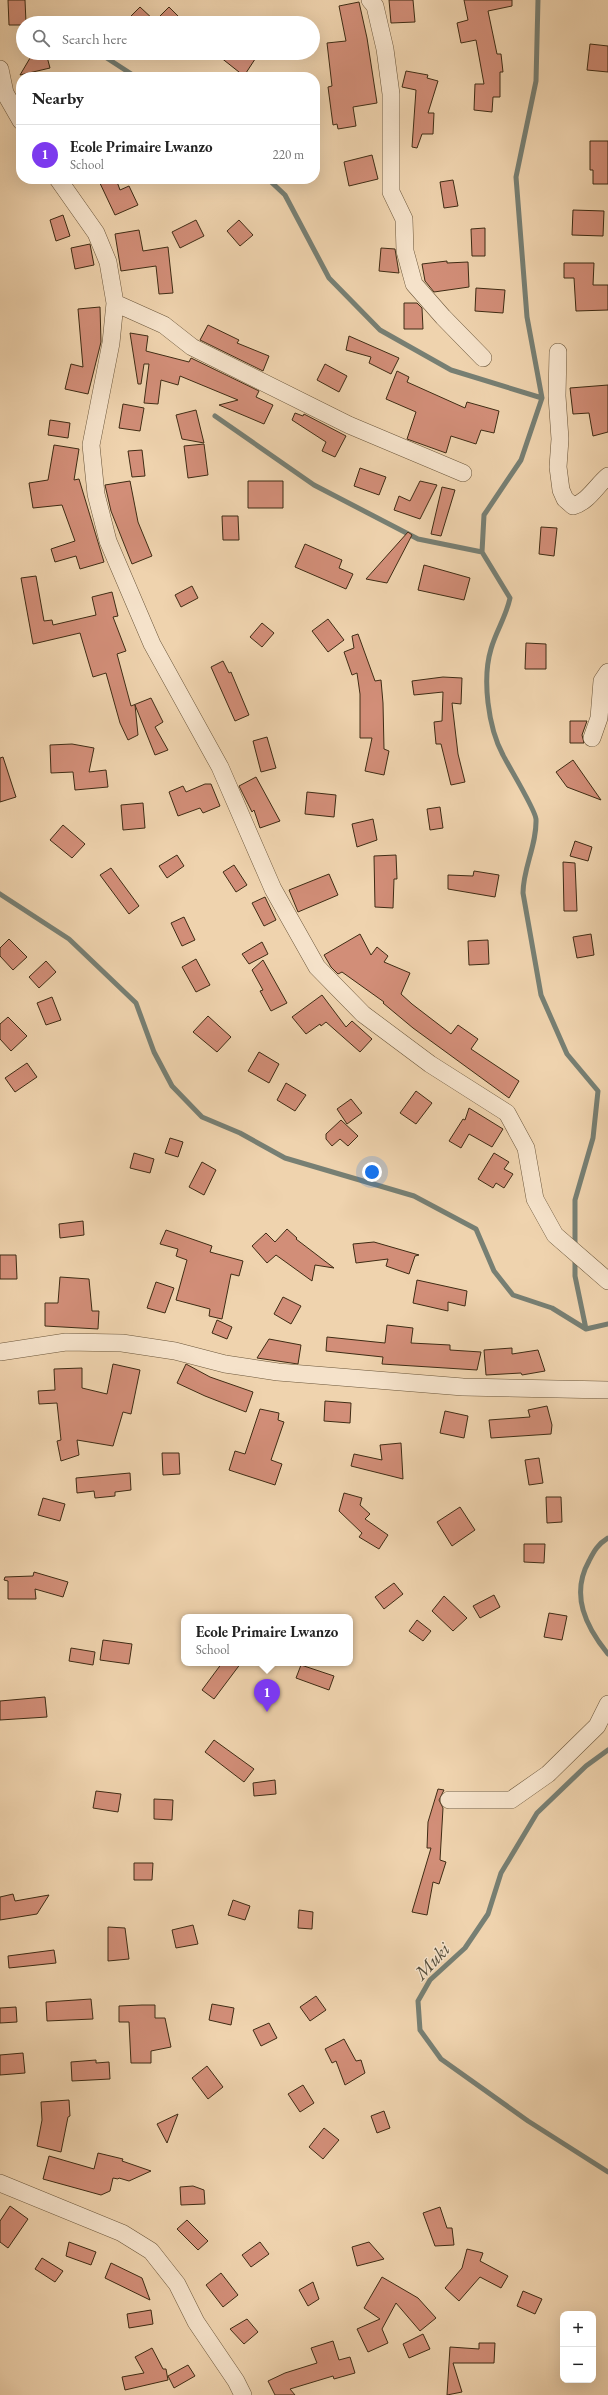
<!DOCTYPE html>
<html lang="en">
<head>
<meta charset="utf-8">
<style>
  :root { --surface:#fff; --page:#f2f2f2; --text:#222; --muted:#767676; --line:#e0e0e0; --accent:#7c3aed }
  body { margin:0; font-family:"EB Garamond",serif; background:var(--page); color:var(--text) }
  .controls { position:absolute; right:12px; bottom:12px; display:grid; overflow:hidden; border-radius:8px; box-shadow:0 4px 16px #0002 }
  .controls button { width:36px; height:36px; display:grid; place-items:center; padding:0; border:0; border-bottom:1px solid var(--line); background:var(--surface); color:var(--text); font:20px sans-serif }
  .you { position:absolute; left:372px; top:1172px; width:14px; height:14px; margin:-10px; border:3px solid #fff; border-radius:50%; background:#1a73e8; box-shadow:0 0 0 6px #1a73e833 }
  .badge { display:grid; place-items:center; width:26px; height:26px; border-radius:50%; background:var(--accent); color:#fff; font-size:13px; font-weight:700 }
  .pin { position:absolute; translate:-50% -33px; filter:drop-shadow(0 1px 2px #0008) }
  .pin::after { content:''; position:absolute; top:21px; width:14px; height:12px; background:inherit; clip-path:polygon(0 0,100% 0,50% 100%) }
  .popup { position:absolute; left:181px; top:1614px; width:172px; height:52px; box-sizing:border-box; display:grid; place-content:center; border-radius:8px; background:var(--surface); filter:drop-shadow(0 1px 3px #0005); font-size:13px; white-space:nowrap; color:var(--muted) }
  .popup b { font-size:15px; color:var(--text) }
  .popup::after { content:''; position:absolute; left:50%; top:100%; margin-left:-8px; border:8px solid transparent; border-top-color:var(--surface) }
  .list { margin:0; padding:0; list-style:none }
  h2 { display:flex; justify-content:space-between; align-items:center; height:52px; margin:0; padding:0 16px; font-size:17px }
  h2 small { font-size:13px; font-weight:400; color:var(--muted) }
  .list li { display:grid; grid-template-columns:26px 1fr auto; gap:12px; align-items:center; box-sizing:border-box; height:60px; padding:0 16px; border-top:1px solid var(--line) }
  .list b { display:block; font-size:15px; white-space:nowrap }
  .list p { margin:0; font-size:13px; white-space:nowrap; color:var(--muted) }
  .list em { font-size:13px; font-style:normal; color:var(--muted) }
  .icon { flex:none; width:22px; height:22px; fill:none; stroke:currentColor; stroke-width:2; stroke-linecap:round; stroke-linejoin:round }
  .map { position:relative; flex:none; width:608px; height:2395px; overflow:hidden }
  .search { position:absolute; background:var(--surface); box-shadow:0 4px 16px #0002; left:16px; top:16px; width:304px; height:44px; display:flex; align-items:center; gap:10px; box-sizing:border-box; padding:0 14px; border-radius:22px; color:var(--muted); font-size:15px }
  .panel { position:absolute; background:var(--surface); box-shadow:0 4px 16px #0002; left:16px; top:72px; width:304px; height:112px; border-radius:16px }
  .map>svg:first-child { display:block }
  .lines { fill:none; stroke-linecap:round; stroke-linejoin:round }
  .stream { stroke:#777f73; stroke-width:5 }
  .building { fill:#d28e78; stroke:#3f2c14 }
  .minor-casing { stroke:#6b563a; stroke-width:18 }
  .minor { stroke:#f5e2ca; stroke-width:17 }
  .labels { text-anchor:middle; dominant-baseline:central; stroke-width:3; stroke-linejoin:round; paint-order:stroke }
  .water-label { font-size:19px; font-style:italic; fill:#564e3c; stroke:#f5e2ca }
</style>
</head>
<body>
<div class="map">
<svg width="608" height="2395" viewBox="0 0 608 2395">
  <rect width="100%" height="100%" fill="#efd3ae"/>
  <filter id="stains"><feTurbulence type="fractalNoise" baseFrequency=".005" numOctaves="4"/><feColorMatrix values="0 0 0 0 .2 0 0 0 0 .09 0 0 0 0 .02 0 0 0 .5 -.17"/></filter>
  <radialGradient id="worn" r=".72"><stop offset=".6" stop-color="#630" stop-opacity="0"/><stop offset="1" stop-color="#630" stop-opacity=".3"/></radialGradient>
  <g class="lines">
    <path class="stream" d="M 538,0 L 536,81 L 516,177 L 527,317 L 542,398 L 521,460 L 484,515 L 482,552 L 510,598 C 506,617 496,631 491,649 C 482,679 488,727 503,755 C 509,767 535,809 536,819 C 537,845 523,868 523,893 L 541,995 L 567,1054 L 598,1091 L 593,1138 L 575,1200 L 575,1246
      M 99,53 L 136,77
      M 268,179 L 285,195 L 329,278 L 380,330 L 451,370 L 542,398
      M 215,416 L 314,485 L 418,539 L 482,552
      M 0,894 L 69,939 L 136,1003 L 154,1052 L 172,1086 L 202,1117 L 240,1133 L 285,1158 L 414,1196 L 476,1229 L 494,1271 L 513,1295 L 552,1308 L 586,1329 L 608,1324
      M 575,1258 L 575,1276 L 586,1329
      M 608,1538 C 598,1544 594,1551 589,1561 C 570,1595 586,1627 608,1654
      M 608,1750 L 586,1766 L 537,1813 L 501,1873 L 488,1914 L 465,1948 L 430,1980 L 418,2001 L 420,2030 L 441,2059 L 528,2121 L 608,2172"/>
  </g>
  <path class="building" d="M 8,0 L 25,0 L 26,23 L 23,25 L 9,25 Z
    M 389,0 L 413,0 L 415,22 L 391,23 Z
    M 464,0 L 512,0 L 512,6 L 488,11 L 497,54 L 501,54 L 503,72 L 500,72 L 500,97 L 493,97 L 492,112 L 474,110 L 475,84 L 484,84 L 476,40 L 461,43 L 457,23 L 468,20 Z
    M 359,2 L 367,38 L 377,103 L 353,107 L 356,126 L 338,129 L 337,124 L 333,125 L 328,87 L 332,86 L 327,43 L 346,41 L 339,6 Z
    M 140,7 L 155,21 L 169,7 L 185,23 L 124,23 Z
    M 590,44 L 608,46 L 608,72 L 587,70 Z
    M 33,53 L 46,53 L 50,68 L 20,75 Z
    M 215,53 L 259,53 L 244,76 Z
    M 406,71 L 428,75 L 427,78 L 438,81 L 428,113 L 434,113 L 433,134 L 422,134 L 417,148 L 412,147 L 416,90 L 402,87 Z
    M 590,141 L 608,141 L 608,184 L 593,184 L 593,170 L 590,170 Z
    M 372,155 L 378,179 L 349,186 L 344,162 Z
    M 98,179 L 116,179 L 120,190 L 129,186 L 138,205 L 115,215 Z
    M 453,180 L 458,206 L 444,208 L 440,182 Z
    M 573,210 L 604,211 L 603,236 L 572,235 Z
    M 63,215 L 70,236 L 56,241 L 50,220 Z
    M 196,220 L 204,236 L 180,248 L 172,232 Z
    M 239,220 L 253,235 L 240,246 L 227,231 Z
    M 485,228 L 485,256 L 472,256 L 471,229 Z
    M 139,230 L 143,251 L 168,247 L 173,293 L 159,294 L 156,266 L 121,271 L 115,234 Z
    M 90,244 L 94,265 L 75,269 L 71,248 Z
    M 381,248 L 395,249 L 399,273 L 379,271 Z
    M 447,261 L 447,263 L 468,262 L 469,287 L 434,292 L 425,281 L 422,264 Z
    M 564,263 L 594,263 L 593,285 L 608,285 L 608,310 L 576,311 L 574,278 L 564,278 Z
    M 476,288 L 505,290 L 503,313 L 475,311 Z
    M 404,303 L 417,303 L 422,308 L 423,329 L 404,329 Z
    M 100,307 L 101,342 L 88,394 L 65,389 L 71,364 L 83,367 L 78,309 Z
    M 208,325 L 239,340 L 237,343 L 269,356 L 263,371 L 200,340 Z
    M 130,333 L 148,336 L 146,351 L 189,362 L 191,358 L 259,391 L 256,397 L 273,405 L 264,424 L 219,405 L 238,400 L 180,376 L 178,385 L 161,380 L 158,404 L 144,403 L 149,364 L 144,364 L 141,384 L 138,384 Z
    M 349,336 L 399,358 L 391,374 L 369,363 L 371,357 L 346,350 Z
    M 325,364 L 347,376 L 339,392 L 317,380 Z
    M 397,371 L 409,377 L 407,382 L 465,408 L 467,402 L 499,411 L 494,433 L 481,430 L 476,444 L 451,436 L 446,453 L 407,439 L 416,412 L 386,399 Z
    M 608,385 L 608,432 L 593,436 L 589,413 L 573,414 L 570,388 Z
    M 123,404 L 144,408 L 140,431 L 119,428 Z
    M 196,410 L 204,443 L 182,439 L 176,415 Z
    M 295,413 L 303,416 L 304,414 L 346,436 L 335,457 L 322,451 L 326,442 L 292,420 Z
    M 50,420 L 70,423 L 68,438 L 48,435 Z
    M 204,444 L 208,475 L 188,478 L 184,446 Z
    M 54,445 L 79,449 L 74,480 L 79,479 L 104,562 L 80,569 L 76,556 L 55,562 L 51,549 L 75,541 L 62,505 L 33,508 L 29,483 L 48,480 Z
    M 142,450 L 145,476 L 132,477 L 128,451 Z
    M 360,468 L 386,477 L 379,495 L 354,486 Z
    M 130,481 L 138,522 L 152,556 L 132,564 L 111,511 L 105,485 Z
    M 248,481 L 283,481 L 283,508 L 248,508 Z
    M 420,481 L 437,485 L 420,519 L 394,510 L 399,496 L 410,501 Z
    M 442,487 L 455,490 L 441,536 L 431,534 Z
    M 222,516 L 238,516 L 239,540 L 223,540 Z
    M 541,527 L 557,528 L 554,556 L 539,554 Z
    M 408,532 L 412,535 L 387,583 L 366,579 Z
    M 305,544 L 342,560 L 339,568 L 353,574 L 346,589 L 295,567 Z
    M 424,565 L 470,578 L 464,600 L 418,590 Z
    M 36,576 L 44,621 L 52,620 L 53,625 L 96,615 L 92,597 L 112,592 L 118,616 L 113,617 L 126,651 L 117,654 L 131,706 L 151,698 L 163,722 L 155,727 L 168,750 L 155,755 L 135,705 L 138,735 L 128,740 L 120,723 L 106,673 L 93,677 L 80,633 L 33,644 L 21,578 Z
    M 192,586 L 198,598 L 181,607 L 175,595 Z
    M 328,619 L 344,640 L 328,652 L 312,631 Z
    M 262,623 L 274,633 L 262,647 L 250,637 Z
    M 358,634 L 375,681 L 381,680 L 383,703 L 384,749 L 389,751 L 384,775 L 365,771 L 372,738 L 360,738 L 360,694 L 357,673 L 352,675 L 344,652 L 354,648 L 352,636 Z
    M 526,643 L 546,644 L 546,669 L 525,669 Z
    M 223,661 L 229,673 L 231,672 L 249,715 L 235,721 L 211,667 Z
    M 443,677 L 462,678 L 461,704 L 452,703 L 458,754 L 465,782 L 451,785 L 441,744 L 436,744 L 434,722 L 442,721 L 443,692 L 414,695 L 412,681 Z
    M 570,721 L 587,721 L 582,735 L 584,743 L 570,743 Z
    M 267,737 L 276,768 L 261,772 L 253,741 Z
    M 72,744 L 94,748 L 89,772 L 106,770 L 108,787 L 75,790 L 73,772 L 51,773 L 50,745 Z
    M 3,757 L 16,797 L 0,802 L 0,758 Z
    M 573,760 L 601,800 L 567,787 L 556,772 Z
    M 256,777 L 280,821 L 260,828 L 254,810 L 252,812 L 239,786 Z
    M 205,784 L 211,784 L 220,806 L 203,813 L 200,808 L 178,816 L 169,792 L 183,786 L 186,792 Z
    M 307,792 L 336,795 L 334,817 L 305,814 Z
    M 143,803 L 145,828 L 123,830 L 121,805 Z
    M 440,807 L 443,828 L 430,830 L 427,809 Z
    M 373,819 L 377,840 L 357,847 L 352,824 Z
    M 63,825 L 85,844 L 72,858 L 50,840 Z
    M 575,841 L 592,847 L 588,861 L 570,856 Z
    M 177,855 L 184,866 L 167,878 L 159,866 Z
    M 396,855 L 397,879 L 394,879 L 393,908 L 375,907 L 374,856 Z
    M 563,862 L 575,863 L 577,911 L 564,911 Z
    M 234,865 L 247,885 L 236,892 L 223,872 Z
    M 111,868 L 139,906 L 129,914 L 100,875 Z
    M 474,871 L 499,875 L 495,897 L 448,889 L 448,875 L 473,876 Z
    M 329,874 L 338,895 L 298,912 L 289,890 Z
    M 265,897 L 276,920 L 264,926 L 252,903 Z
    M 184,917 L 195,940 L 182,946 L 171,923 Z
    M 360,934 L 371,955 L 377,947 L 388,956 L 384,962 L 410,973 L 401,994 L 412,1004 L 451,1034 L 458,1025 L 478,1039 L 471,1049 L 519,1081 L 509,1098 L 413,1028 L 383,1003 L 384,1002 L 342,972 L 338,974 L 331,967 L 324,955 Z
    M 591,934 L 594,955 L 577,958 L 573,937 Z
    M 9,939 L 27,957 L 13,970 L 0,956 L 0,948 Z
    M 488,940 L 489,964 L 469,965 L 468,941 Z
    M 262,942 L 268,954 L 249,964 L 242,954 Z
    M 196,959 L 210,985 L 196,992 L 182,967 Z
    M 263,960 L 287,1003 L 271,1011 L 260,991 L 263,990 L 252,970 Z
    M 46,961 L 56,972 L 39,988 L 29,977 Z
    M 322,995 L 346,1027 L 352,1021 L 372,1039 L 360,1052 L 326,1022 L 321,1026 L 320,1024 L 306,1034 L 292,1017 Z
    M 52,997 L 61,1020 L 46,1025 L 37,1003 Z
    M 208,1016 L 231,1037 L 217,1052 L 193,1032 Z
    M 8,1017 L 27,1036 L 11,1051 L 0,1039 L 0,1024 Z
    M 259,1052 L 279,1064 L 269,1083 L 248,1071 Z
    M 27,1063 L 37,1077 L 15,1092 L 5,1078 Z
    M 286,1083 L 306,1095 L 295,1111 L 277,1100 Z
    M 416,1091 L 432,1103 L 416,1124 L 400,1113 Z
    M 351,1099 L 362,1113 L 347,1124 L 337,1109 Z
    M 469,1108 L 503,1129 L 492,1147 L 469,1134 L 461,1148 L 449,1141 L 463,1119 L 465,1120 Z
    M 341,1120 L 358,1136 L 348,1146 L 340,1139 L 332,1146 L 326,1139 L 326,1134 Z
    M 170,1138 L 183,1142 L 178,1157 L 165,1153 Z
    M 134,1153 L 154,1159 L 150,1173 L 130,1168 Z
    M 494,1153 L 509,1162 L 504,1169 L 513,1174 L 504,1188 L 496,1183 L 493,1188 L 478,1179 Z
    M 202,1162 L 216,1170 L 204,1195 L 189,1187 Z
    M 83,1221 L 84,1235 L 60,1238 L 59,1224 Z
    M 287,1229 L 297,1238 L 296,1239 L 334,1268 L 315,1265 L 312,1281 L 276,1255 L 267,1263 L 252,1246 L 266,1233 L 275,1242 Z
    M 166,1230 L 212,1246 L 210,1252 L 243,1261 L 239,1276 L 231,1274 L 222,1319 L 209,1316 L 210,1309 L 176,1300 L 187,1260 L 176,1256 L 178,1249 L 160,1244 Z
    M 374,1242 L 419,1255 L 415,1256 L 409,1274 L 386,1266 L 388,1259 L 356,1263 L 353,1244 Z
    M 0,1255 L 16,1255 L 17,1279 L 0,1279 Z
    M 60,1277 L 89,1279 L 92,1311 L 99,1311 L 98,1329 L 45,1326 L 45,1303 L 58,1303 Z
    M 417,1280 L 467,1291 L 465,1306 L 448,1302 L 448,1311 L 413,1303 Z
    M 156,1282 L 174,1288 L 165,1313 L 147,1308 Z
    M 283,1297 L 301,1306 L 291,1324 L 274,1314 Z
    M 217,1320 L 232,1327 L 227,1339 L 212,1333 Z
    M 387,1325 L 413,1328 L 411,1343 L 450,1345 L 450,1350 L 481,1352 L 477,1370 L 382,1364 L 383,1357 L 326,1351 L 327,1337 L 385,1343 Z
    M 269,1339 L 301,1345 L 298,1364 L 257,1358 Z
    M 512,1348 L 512,1354 L 538,1350 L 545,1371 L 522,1375 L 521,1373 L 486,1375 L 484,1350 Z
    M 113,1364 L 140,1370 L 131,1414 L 123,1412 L 113,1446 L 77,1440 L 79,1455 L 61,1461 L 57,1441 L 61,1440 L 57,1403 L 39,1404 L 38,1391 L 55,1390 L 54,1369 L 82,1368 L 82,1388 L 107,1394 Z
    M 186,1364 L 210,1377 L 253,1392 L 246,1412 L 205,1396 L 177,1383 Z
    M 325,1401 L 351,1403 L 350,1423 L 324,1421 Z
    M 547,1406 L 552,1425 L 551,1434 L 491,1438 L 489,1420 L 530,1417 L 528,1410 Z
    M 260,1409 L 279,1413 L 278,1420 L 284,1422 L 271,1460 L 282,1464 L 275,1485 L 229,1470 L 235,1451 L 245,1454 Z
    M 445,1411 L 468,1416 L 464,1438 L 440,1433 Z
    M 401,1443 L 403,1479 L 351,1466 L 354,1454 L 382,1460 L 380,1445 Z
    M 162,1453 L 179,1453 L 180,1474 L 163,1475 Z
    M 539,1458 L 543,1483 L 529,1485 L 525,1460 Z
    M 130,1473 L 131,1490 L 115,1492 L 115,1496 L 95,1498 L 94,1491 L 77,1493 L 76,1478 Z
    M 344,1493 L 362,1498 L 360,1505 L 370,1514 L 365,1519 L 388,1535 L 379,1549 L 359,1537 L 362,1533 L 339,1511 Z
    M 546,1497 L 561,1497 L 562,1522 L 547,1523 Z
    M 43,1498 L 65,1504 L 60,1521 L 38,1515 Z
    M 460,1507 L 475,1530 L 452,1546 L 437,1522 Z
    M 524,1544 L 545,1544 L 544,1563 L 524,1562 Z
    M 34,1572 L 68,1582 L 63,1597 L 35,1589 L 36,1599 L 8,1599 L 8,1581 L 4,1580 L 5,1577 L 33,1576 Z
    M 394,1583 L 403,1594 L 384,1609 L 375,1597 Z
    M 494,1595 L 500,1607 L 480,1618 L 473,1606 Z
    M 444,1596 L 467,1618 L 453,1631 L 432,1611 Z
    M 549,1613 L 567,1616 L 562,1640 L 544,1637 Z
    M 417,1620 L 431,1631 L 423,1641 L 409,1631 Z
    M 103,1640 L 132,1644 L 129,1664 L 100,1660 Z
    M 71,1648 L 95,1652 L 93,1665 L 69,1661 Z
    M 222,1663 L 241,1663 L 214,1699 L 202,1690 Z
    M 301,1665 L 334,1676 L 329,1690 L 296,1678 Z
    M 45,1697 L 47,1717 L 0,1720 L 0,1701 Z
    M 214,1740 L 254,1769 L 244,1782 L 205,1752 Z
    M 275,1780 L 276,1794 L 254,1796 L 253,1783 Z
    M 438,1789 L 444,1790 L 439,1800 L 443,1808 L 440,1860 L 446,1862 L 439,1884 L 433,1882 L 427,1915 L 412,1912 L 431,1848 L 427,1848 L 428,1822 Z
    M 96,1791 L 121,1794 L 118,1812 L 93,1808 Z
    M 154,1799 L 173,1800 L 172,1820 L 154,1819 Z
    M 134,1863 L 153,1863 L 152,1880 L 134,1880 Z
    M 13,1894 L 15,1901 L 49,1895 L 37,1914 L 0,1920 L 0,1897 Z
    M 233,1900 L 250,1906 L 245,1920 L 228,1915 Z
    M 299,1910 L 313,1912 L 312,1929 L 298,1928 Z
    M 193,1925 L 198,1944 L 176,1948 L 172,1930 Z
    M 108,1927 L 125,1928 L 129,1959 L 108,1961 Z
    M 54,1950 L 56,1963 L 9,1968 L 8,1956 Z
    M 316,1996 L 326,2010 L 310,2021 L 300,2007 Z
    M 91,1999 L 93,2019 L 47,2021 L 46,2002 Z
    M 212,2004 L 234,2008 L 231,2025 L 209,2020 Z
    M 142,2005 L 155,2005 L 155,2018 L 165,2018 L 171,2047 L 151,2051 L 151,2063 L 131,2063 L 129,2022 L 119,2022 L 119,2006 Z
    M 16,2007 L 17,2022 L 0,2023 L 0,2008 Z
    M 269,2023 L 277,2038 L 261,2046 L 253,2030 Z
    M 344,2039 L 356,2061 L 361,2060 L 365,2073 L 345,2085 L 336,2061 L 332,2063 L 325,2049 Z
    M 23,2053 L 25,2073 L 0,2075 L 0,2055 Z
    M 96,2060 L 96,2063 L 109,2062 L 110,2079 L 72,2081 L 71,2062 Z
    M 207,2066 L 223,2087 L 208,2099 L 192,2078 Z
    M 303,2085 L 314,2103 L 300,2112 L 288,2094 Z
    M 69,2100 L 70,2116 L 68,2117 L 61,2152 L 37,2146 L 42,2120 L 41,2102 Z
    M 384,2111 L 390,2128 L 377,2133 L 371,2116 Z
    M 178,2114 L 167,2143 L 157,2124 Z
    M 324,2128 L 339,2140 L 323,2159 L 309,2147 Z
    M 98,2153 L 123,2159 L 122,2161 L 151,2171 L 129,2181 L 119,2178 L 118,2179 L 113,2178 L 110,2191 L 101,2195 L 43,2179 L 49,2156 L 94,2169 Z
    M 193,2186 L 204,2190 L 205,2204 L 181,2205 L 180,2187 Z
    M 10,2206 L 28,2219 L 8,2248 L 0,2242 L 0,2221 Z
    M 440,2207 L 447,2228 L 452,2228 L 454,2245 L 435,2246 L 423,2213 Z
    M 187,2220 L 208,2241 L 198,2250 L 177,2229 Z
    M 69,2242 L 96,2252 L 91,2265 L 66,2256 Z
    M 260,2242 L 269,2254 L 251,2267 L 242,2255 Z
    M 369,2242 L 384,2259 L 357,2266 L 352,2247 Z
    M 467,2249 L 483,2253 L 480,2261 L 508,2276 L 501,2288 L 480,2277 L 459,2301 L 445,2288 L 462,2268 Z
    M 42,2258 L 63,2271 L 55,2282 L 35,2269 Z
    M 111,2263 L 142,2278 L 150,2300 L 105,2278 Z
    M 221,2273 L 238,2295 L 223,2307 L 206,2285 Z
    M 382,2277 L 418,2298 L 436,2318 L 420,2331 L 396,2303 L 382,2329 L 388,2343 L 368,2352 L 357,2329 L 380,2319 L 364,2308 Z
    M 313,2282 L 319,2299 L 308,2306 L 299,2290 Z
    M 523,2291 L 542,2299 L 535,2314 L 517,2306 Z
    M 151,2310 L 153,2324 L 129,2328 L 127,2314 Z
    M 247,2319 L 258,2332 L 244,2344 L 230,2329 Z
    M 423,2334 L 430,2349 L 409,2358 L 403,2344 Z
    M 333,2341 L 339,2360 L 350,2357 L 355,2373 L 334,2379 L 333,2376 L 290,2389 L 295,2395 L 275,2395 L 268,2381 L 285,2373 L 317,2363 L 311,2348 Z
    M 479,2343 L 495,2343 L 494,2363 L 453,2363 L 462,2392 L 447,2395 L 450,2347 L 479,2349 Z
    M 152,2348 L 163,2369 L 166,2369 L 168,2380 L 125,2390 L 122,2377 L 144,2373 L 135,2357 Z
    M 188,2365 L 195,2376 L 174,2388 L 168,2376 Z"/>
  <g class="lines">
    <defs>
      <path id="minor" d="M 370,0 L 375,6 L 385,49 L 391,94 L 391,192 L 404,219 L 405,251 L 414,284 L 443,317 L 483,358
        M 0,69 L 5,93 L 21,121
        M 58,179 L 96,233 L 108,262 L 115,303 L 111,343 L 91,445 L 96,494 L 108,541 L 152,644 L 220,767 L 273,889 L 317,967 L 363,1014 L 430,1064 L 507,1113 L 526,1148 L 535,1199 L 555,1235 L 608,1281
        M 115,303 L 164,325 L 192,347 L 349,425 L 463,473
        M 558,352 L 557,396 L 560,439 L 558,467 L 561,490 L 565,499 L 573,506 C 588,502 596,486 608,476
        M 592,738 L 599,718 L 602,681 L 608,672
        M 0,1352 L 66,1342 L 122,1343 L 175,1351 L 225,1364 L 278,1372 L 463,1387 L 608,1390
        M 449,1800 L 511,1800 L 548,1774 L 597,1726 L 608,1704
        M 0,2183 L 122,2233 L 151,2251 L 177,2284 L 196,2322 L 236,2381 L 243,2395"/>
    </defs>
    <use href="#minor" class="minor-casing"/>
    <use href="#minor" class="minor"/>
  </g>
  <g class="labels">
    <g class="water-label">
      <text transform="translate(432 1961) rotate(-47)">Muki</text>
    </g>
  </g>
  <rect width="100%" height="100%" filter="url(#stains)"/>
  <rect width="100%" height="100%" fill="url(#worn)"/>
</svg>
<div class="controls">
<button>+</button>
<button>−</button>
</div>
<div class="you"></div>
<div class="pin badge" style="left:267px;top:1712px">1</div>
<div class="popup"><b>Ecole Primaire Lwanzo</b>School</div>
<div class="search"><svg class="icon" aria-label="search" viewBox="0 0 24 24"><circle cx="10" cy="10" r="6"/><path d="M15 15l6 6"/></svg>Search here</div>
<section class="panel">
<h2>Nearby<small></small></h2>
<ul class="list">
<li><span class="badge">1</span><div><b>Ecole Primaire Lwanzo</b><p>School</p></div><em>220 m</em></li>
</ul>
</section>
</div>
</body>
</html>
